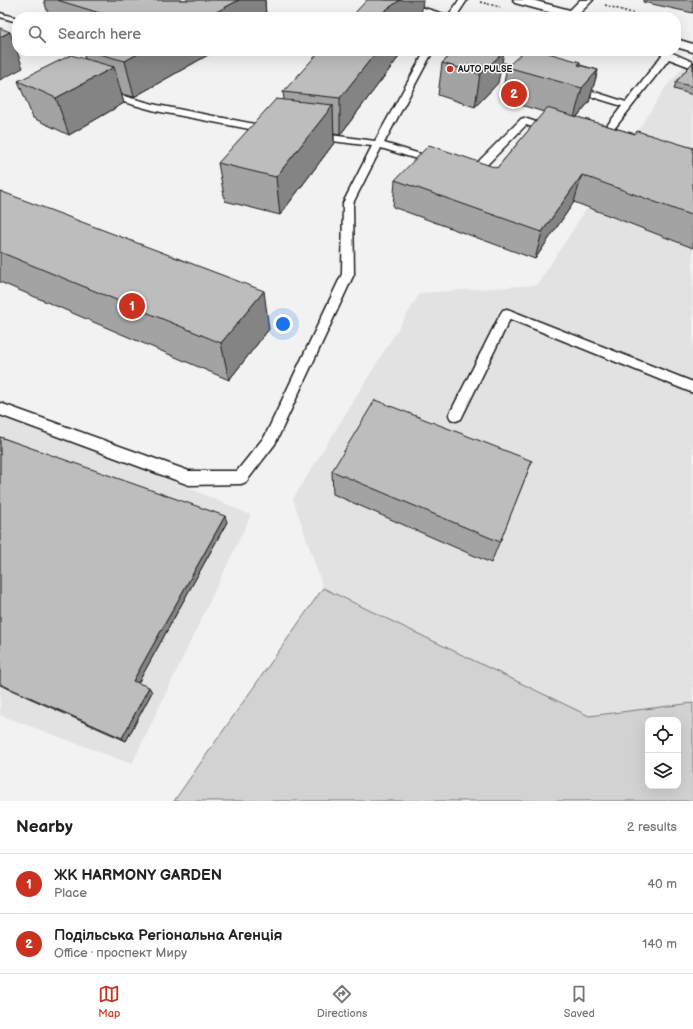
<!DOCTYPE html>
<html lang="en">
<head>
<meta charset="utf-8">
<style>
  :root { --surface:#fff; --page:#f6f6f6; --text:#222; --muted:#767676; --line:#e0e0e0; --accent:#c8321e }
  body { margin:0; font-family:"Balsamiq Sans",sans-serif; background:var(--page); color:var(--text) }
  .controls { position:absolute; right:12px; bottom:12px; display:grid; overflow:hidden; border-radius:8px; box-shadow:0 4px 16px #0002 }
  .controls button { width:36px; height:36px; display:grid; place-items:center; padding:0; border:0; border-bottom:1px solid var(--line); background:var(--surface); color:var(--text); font:20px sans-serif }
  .you { position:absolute; left:283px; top:324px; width:14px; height:14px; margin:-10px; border:3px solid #fff; border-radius:50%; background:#1a73e8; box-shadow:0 0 0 6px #1a73e833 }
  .badge { display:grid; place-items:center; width:26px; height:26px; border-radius:50%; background:var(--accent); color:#fff; font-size:13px; font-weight:700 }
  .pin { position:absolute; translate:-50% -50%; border:2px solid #fff; box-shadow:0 1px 4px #0006 }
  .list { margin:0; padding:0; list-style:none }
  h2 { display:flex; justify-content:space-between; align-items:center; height:52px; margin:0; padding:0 16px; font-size:17px }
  h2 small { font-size:13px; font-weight:400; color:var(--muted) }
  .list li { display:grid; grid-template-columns:26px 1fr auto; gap:12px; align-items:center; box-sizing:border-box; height:60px; padding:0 16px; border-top:1px solid var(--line) }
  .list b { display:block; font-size:15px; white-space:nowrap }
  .list p { margin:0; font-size:13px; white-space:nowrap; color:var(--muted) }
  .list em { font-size:13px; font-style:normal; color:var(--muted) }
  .icon { flex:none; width:22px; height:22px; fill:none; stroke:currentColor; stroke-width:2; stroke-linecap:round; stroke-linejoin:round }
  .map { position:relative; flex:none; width:693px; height:801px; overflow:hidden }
  .search { position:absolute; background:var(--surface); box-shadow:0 4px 16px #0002; left:12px; right:12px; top:12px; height:44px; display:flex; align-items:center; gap:10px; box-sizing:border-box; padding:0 14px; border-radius:16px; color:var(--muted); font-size:15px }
  .sheet { height:172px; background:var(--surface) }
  nav { display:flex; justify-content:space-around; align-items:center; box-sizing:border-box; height:56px; border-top:1px solid var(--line); background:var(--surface); font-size:11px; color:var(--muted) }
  nav a { display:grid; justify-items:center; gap:2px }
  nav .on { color:var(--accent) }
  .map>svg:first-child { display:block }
  .built { fill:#e2e2e2 }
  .green { fill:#d2d2d2; stroke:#777; fill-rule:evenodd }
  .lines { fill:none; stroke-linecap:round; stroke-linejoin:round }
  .service-casing { stroke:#1c1c1c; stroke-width:3 }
  .minor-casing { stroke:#1c1c1c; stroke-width:3 }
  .primary-casing { stroke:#1c1c1c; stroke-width:3 }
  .path { stroke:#1c1c1c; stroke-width:1.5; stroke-dasharray:2 2; stroke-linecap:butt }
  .service { fill:#fff; fill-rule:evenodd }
  .minor { fill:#fff; fill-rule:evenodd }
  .primary { fill:#fff; fill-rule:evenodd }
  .wall { fill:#a3a3a3; stroke:#1c1c1c }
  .shaded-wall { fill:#848484; stroke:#1c1c1c }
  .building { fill:#bdbdbd; stroke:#1c1c1c }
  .poi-dot { fill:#c8321e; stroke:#fff; stroke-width:1.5 }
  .labels { text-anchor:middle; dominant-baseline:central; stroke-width:3; stroke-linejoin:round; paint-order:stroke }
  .far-poi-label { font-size:9px; font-weight:bold; fill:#1c1c1c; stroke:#fff; text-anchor:start }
</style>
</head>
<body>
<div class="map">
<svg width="693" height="801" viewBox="0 0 693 801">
  <rect width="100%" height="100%" fill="#f2f2f2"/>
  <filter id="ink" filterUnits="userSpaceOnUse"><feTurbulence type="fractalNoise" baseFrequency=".025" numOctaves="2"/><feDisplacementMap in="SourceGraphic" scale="8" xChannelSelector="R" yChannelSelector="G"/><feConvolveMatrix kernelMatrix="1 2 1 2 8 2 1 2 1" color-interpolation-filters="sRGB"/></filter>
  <g filter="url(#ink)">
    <path class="built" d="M 693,55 L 693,703 L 589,716 L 323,588 L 293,499 L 420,293 L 537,285 L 666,87 Z
      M 0,406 L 251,515 L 132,764 L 0,715 Z"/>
    <path class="green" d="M 323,588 L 589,716 L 693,703 L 693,801 L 174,801 ZM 648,720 L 678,720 L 678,786 L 648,786 Z"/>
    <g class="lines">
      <defs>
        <path id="service" d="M 386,0 L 398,0 L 447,15 L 448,17 L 436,17 Z
          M 459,0 L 467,0 L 456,17 L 448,17 Z
          M 0,13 L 17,18 L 17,22 L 0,17 Z
          M 425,51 L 433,51 L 384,143 L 440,160 L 441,162 L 436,165 L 381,148 L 353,203 L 354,274 L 275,444 L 246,482 L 241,484 L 189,485 L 0,415 L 0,403 L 189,471 L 237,471 L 265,436 L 342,274 L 343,203 L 372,146 L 316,139 L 311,136 L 316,133 L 375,141 Z
          M 450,51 L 463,51 L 527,71 L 528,73 L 524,76 L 521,75 L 451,53 Z
          M 659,51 L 668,51 L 693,62 L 693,68 L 669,59 L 603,143 L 597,143 L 595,141 L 597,139 L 622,106 L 570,90 L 569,88 L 573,85 L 626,102 L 662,55 Z
          M 105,91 L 157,105 L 270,127 L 275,130 L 270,133 L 156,111 L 102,96 L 100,94 L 102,92 Z
          M 524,118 L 554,128 L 556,130 L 551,133 L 526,125 L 476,176 C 471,177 467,177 464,173 L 465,171 L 470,170 L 521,119 Z
          M 507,309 L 693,382 L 693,393 L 510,319 L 461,419 L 456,421 L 451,419 L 449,415 L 501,313 L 503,310 Z"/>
        <path id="minor" d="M 580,0 L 593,0 L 576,17 L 568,17 L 566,14 Z"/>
        <path id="primary" d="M 513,0 L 532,0 L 585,14 L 587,17 L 567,17 L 515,3 Z
          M 676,39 L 693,44 L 693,52 L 676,47 Z"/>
      </defs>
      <use href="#service" class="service-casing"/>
      <use href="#minor" class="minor-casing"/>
      <use href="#primary" class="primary-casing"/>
      <path class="path" d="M 480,2 L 500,7
        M 605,5 L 645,17"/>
      <use href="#service" class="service"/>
      <use href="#minor" class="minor"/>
      <use href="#primary" class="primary"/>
    </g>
    <path class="wall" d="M 44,0 L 265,0 L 266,17 L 49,17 Z
      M 644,0 L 693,0 L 693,13 L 643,2 Z
      M 83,51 L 215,51 L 134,97 L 121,94 L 124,103 L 69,135 L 33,118 L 18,81 L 85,59 Z
      M 456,51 L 498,83 L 475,107 L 438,95 L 442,63 Z
      M 398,58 L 340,135 L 334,134 L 334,143 L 280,215 L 225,201 L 218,163 L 284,100 L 283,92 Z
      M 580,62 L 580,65 L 598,70 L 589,102 L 577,117 L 635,134 L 693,148 L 693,248 L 574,202 L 535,259 L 393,207 L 395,180 L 497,168 L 544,112 L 501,99 L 507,67 Z
      M 693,62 L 693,95 L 674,89 L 676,82 Z
      M 0,191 L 269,329 L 229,380 L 0,282 Z
      M 0,437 L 227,522 L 138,683 L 152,692 L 126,741 L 0,685 Z
      M 532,461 L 491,563 L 333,494 L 332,471 Z"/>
    <path class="shaded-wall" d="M 239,0 L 265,0 L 266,17 L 207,17 Z
      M 400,0 L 423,0 L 421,17 L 376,17 Z
      M 10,32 L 23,68 L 0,80 L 0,37 Z
      M 143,51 L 215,51 L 134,97 L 125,61 Z
      M 377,51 L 398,51 L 398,58 L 340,135 L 340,98 Z
      M 504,52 L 498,83 L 475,107 L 480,74 Z
      M 114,67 L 124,103 L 69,135 L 56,98 Z
      M 598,70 L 589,102 L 573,121 L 582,88 Z
      M 333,105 L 334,143 L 280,215 L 276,177 Z
      M 582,175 L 574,202 L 535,259 L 542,232 Z
      M 264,291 L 269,329 L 229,380 L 221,343 Z
      M 225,516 L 227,522 L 137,685 L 133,681 Z
      M 149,687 L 152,692 L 126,741 L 122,738 Z"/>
    <path class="building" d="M 57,0 L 239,0 L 207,17 L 113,17 Z
      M 367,0 L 400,0 L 376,17 L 351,17 Z
      M 0,28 L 10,32 L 0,37 Z
      M 88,51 L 143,51 L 125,61 Z
      M 320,51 L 377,51 L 340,98 L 283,92 Z
      M 456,51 L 501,51 L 504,52 L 480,74 L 442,63 Z
      M 524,51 L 530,51 L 535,52 L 536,51 L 541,51 L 580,62 L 578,65 L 598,70 L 582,88 L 507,67 Z
      M 71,55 L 114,67 L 56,98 L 18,81 Z
      M 693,62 L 693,87 L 676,82 Z
      M 276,99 L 333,105 L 276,177 L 218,163 Z
      M 547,108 L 635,134 L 637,131 L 693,148 L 693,216 L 582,175 L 542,232 L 395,180 L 429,145 L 497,168 Z
      M 0,191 L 264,291 L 221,343 L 0,252 Z
      M 375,400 L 532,461 L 500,542 L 332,471 Z
      M 0,437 L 225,516 L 133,681 L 149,687 L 122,738 L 0,684 Z"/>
  </g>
  <circle class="poi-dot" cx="450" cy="69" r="4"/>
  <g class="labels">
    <g class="far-poi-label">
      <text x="458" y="69">AUTO PULSE</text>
    </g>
  </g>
</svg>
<div class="controls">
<button><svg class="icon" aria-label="locate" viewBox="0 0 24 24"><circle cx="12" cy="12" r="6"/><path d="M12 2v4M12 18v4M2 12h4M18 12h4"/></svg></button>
<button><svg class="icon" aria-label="layers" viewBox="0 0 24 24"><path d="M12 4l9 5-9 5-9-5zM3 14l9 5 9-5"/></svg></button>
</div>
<div class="you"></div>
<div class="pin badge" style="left:132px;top:306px">1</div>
<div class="pin badge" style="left:514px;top:94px">2</div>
<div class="search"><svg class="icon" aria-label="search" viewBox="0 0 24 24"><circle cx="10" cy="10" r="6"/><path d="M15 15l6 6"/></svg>Search here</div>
</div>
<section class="sheet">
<h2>Nearby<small>2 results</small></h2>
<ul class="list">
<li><span class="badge">1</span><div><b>ЖК HARMONY GARDEN</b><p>Place</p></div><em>40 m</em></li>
<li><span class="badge">2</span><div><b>Подільська Регіональна Агенція</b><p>Office · проспект Миру</p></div><em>140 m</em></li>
</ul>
</section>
<nav>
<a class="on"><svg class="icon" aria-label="map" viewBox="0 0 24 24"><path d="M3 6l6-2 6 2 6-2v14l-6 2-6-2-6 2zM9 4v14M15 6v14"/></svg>Map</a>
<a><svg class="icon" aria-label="directions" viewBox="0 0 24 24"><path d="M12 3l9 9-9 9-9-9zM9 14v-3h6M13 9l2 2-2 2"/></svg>Directions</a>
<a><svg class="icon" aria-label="saved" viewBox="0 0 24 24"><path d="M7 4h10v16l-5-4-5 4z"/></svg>Saved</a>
</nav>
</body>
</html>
